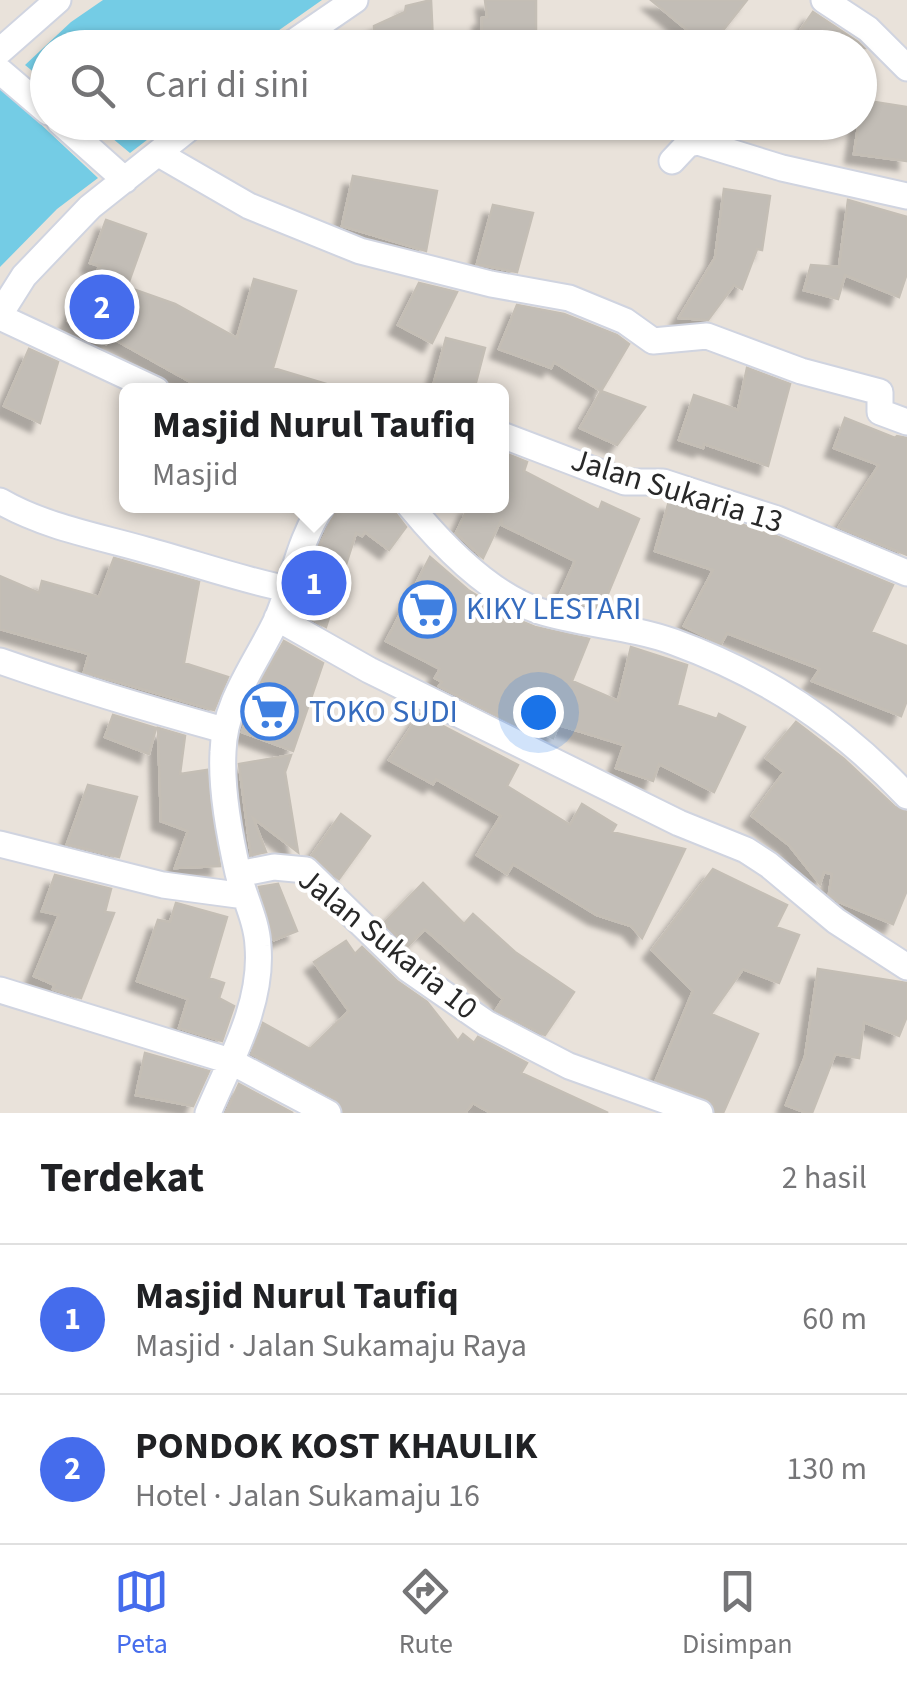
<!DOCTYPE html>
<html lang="id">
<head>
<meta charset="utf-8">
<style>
  :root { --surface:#fff; --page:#f2f2f2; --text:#202124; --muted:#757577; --line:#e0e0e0; --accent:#456cec }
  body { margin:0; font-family:"Source Sans 3",sans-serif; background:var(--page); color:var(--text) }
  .you { position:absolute; left:538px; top:712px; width:35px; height:35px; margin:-25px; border:8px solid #fff; border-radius:50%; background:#1a73e8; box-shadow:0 0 0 15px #1a73e833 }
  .badge { display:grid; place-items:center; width:65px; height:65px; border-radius:50%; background:var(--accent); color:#fff; font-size:32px; font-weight:700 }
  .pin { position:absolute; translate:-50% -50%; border:5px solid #fff; box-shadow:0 2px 10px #0006 }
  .popup { position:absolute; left:119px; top:383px; width:390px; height:130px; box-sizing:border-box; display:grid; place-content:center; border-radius:15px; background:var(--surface); filter:drop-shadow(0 2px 8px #0005); font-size:32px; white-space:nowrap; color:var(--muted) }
  .popup b { font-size:38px; color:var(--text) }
  .popup::after { content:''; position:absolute; left:50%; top:100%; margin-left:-20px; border:20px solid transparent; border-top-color:var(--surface) }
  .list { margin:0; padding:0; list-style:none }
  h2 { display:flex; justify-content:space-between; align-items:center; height:130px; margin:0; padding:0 40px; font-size:42px }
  h2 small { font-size:32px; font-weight:400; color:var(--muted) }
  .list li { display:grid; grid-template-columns:65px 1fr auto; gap:30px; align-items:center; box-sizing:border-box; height:150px; padding:0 40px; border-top:2px solid var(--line) }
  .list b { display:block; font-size:38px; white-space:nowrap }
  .list p { margin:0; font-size:32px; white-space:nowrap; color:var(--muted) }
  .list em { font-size:32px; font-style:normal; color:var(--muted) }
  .icon { flex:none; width:55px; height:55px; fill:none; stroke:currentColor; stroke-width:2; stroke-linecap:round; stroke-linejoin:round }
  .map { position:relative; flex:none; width:907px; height:1113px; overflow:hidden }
  .search { position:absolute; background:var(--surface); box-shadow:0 2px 8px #0004; left:30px; right:30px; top:30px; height:110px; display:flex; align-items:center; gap:25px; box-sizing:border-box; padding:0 35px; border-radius:55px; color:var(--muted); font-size:38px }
  .sheet { height:430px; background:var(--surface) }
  nav { display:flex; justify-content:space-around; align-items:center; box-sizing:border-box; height:140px; border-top:2px solid var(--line); background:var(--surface); font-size:28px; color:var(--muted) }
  nav a { display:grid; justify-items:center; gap:5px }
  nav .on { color:var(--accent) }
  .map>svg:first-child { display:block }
  .water { fill:#74cce5 }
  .building { fill:#c2bdb6; stroke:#c4beb5; stroke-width:2.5; filter:url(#shadow) }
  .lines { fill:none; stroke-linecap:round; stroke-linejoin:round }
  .minor-casing { stroke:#d0d4e0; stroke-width:29 }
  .minor { stroke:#fff; stroke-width:25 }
  .labels { text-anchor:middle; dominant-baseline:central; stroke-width:8; stroke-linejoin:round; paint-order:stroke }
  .street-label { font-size:32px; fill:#282828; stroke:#fff }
  .shop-label { font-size:32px; fill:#366cbe; stroke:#fff; text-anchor:start }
</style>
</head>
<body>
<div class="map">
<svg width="907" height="1113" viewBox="0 0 907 1113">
  <defs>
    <filter id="shadow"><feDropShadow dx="-9" dy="9" stdDeviation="2.5" flood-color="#0004"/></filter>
  </defs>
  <rect width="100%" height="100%" fill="#e9e2da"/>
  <path class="water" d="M 103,0 L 322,0 L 255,47 L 48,48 L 47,83 L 25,65 L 71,22 Z
    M 0,86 L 98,178 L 57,209 L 0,267 Z
    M 94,123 L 169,123 L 130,153 Z"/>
  <path class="building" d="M 431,0 L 433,42 L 418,42 L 418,48 L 374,48 L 374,26 L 405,12 L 406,6 Z
    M 485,0 L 536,0 L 536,48 L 482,48 L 482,18 L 487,17 Z
    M 651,0 L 747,0 L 709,48 Z
    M 813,12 L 858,42 L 864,48 L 788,48 Z
    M 862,100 L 907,107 L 907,161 L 854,154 Z
    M 353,176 L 437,191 L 426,251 L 342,226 Z
    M 724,189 L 770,196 L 762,250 L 757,249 L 742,289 L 734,285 L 708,320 L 679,318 L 715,258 Z
    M 848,200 L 907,217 L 907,273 L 899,297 L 845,275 L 838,299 L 804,290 L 811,265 L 839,267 Z
    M 493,205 L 533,213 L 517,272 L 477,264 Z
    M 106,220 L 146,234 L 127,287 L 175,304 L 237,338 L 254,279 L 296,291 L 273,368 L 326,384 L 325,390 L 215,390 L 189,381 L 110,337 L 106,344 L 68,321 L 100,266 L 90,263 Z
    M 419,283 L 457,292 L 432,343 L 398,325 Z
    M 517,305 L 564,314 L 617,335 L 629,344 L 601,391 L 554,362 L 551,368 L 499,349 Z
    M 446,338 L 485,348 L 474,390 L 432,390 Z
    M 29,349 L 58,362 L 40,423 L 4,406 Z
    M 747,368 L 790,384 L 768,466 L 704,444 L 703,448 L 679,440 L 694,395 L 738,410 Z
    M 601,391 L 645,407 L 617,445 L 580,428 Z
    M 845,418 L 895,438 L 897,436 L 907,438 L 907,555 L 839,527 L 879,465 L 834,448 Z
    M 502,452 L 527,462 L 524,471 L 599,510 L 602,502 L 639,519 L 602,608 L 558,599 L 575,561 L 502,525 L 502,518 L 483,558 L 456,533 L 469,506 L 502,506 Z
    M 669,501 L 771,534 L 893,585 L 871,632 L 907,646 L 907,700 L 901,716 L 812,681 L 820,669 L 727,633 L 721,644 L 684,626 L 713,570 L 655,551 Z
    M 338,506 L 390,506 L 406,527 L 389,550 L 365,532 L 362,536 L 356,533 L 326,627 L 298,611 L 317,552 Z
    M 430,557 L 468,590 L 513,618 L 535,627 L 589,639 L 572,681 L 618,701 L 631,647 L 687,665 L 677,705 L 717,719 L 719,714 L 745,727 L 714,792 L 659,764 L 653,781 L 616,768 L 624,745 L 559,725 L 553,738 L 537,731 L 535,734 L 439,686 L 442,682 L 435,678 L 440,669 L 386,641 Z
    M 114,558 L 199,582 L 184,663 L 228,677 L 214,710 L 84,672 L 89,654 L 0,629 L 0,576 L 39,593 L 42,581 L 99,597 Z
    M 284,641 L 323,663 L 293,751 L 242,732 L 257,690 Z
    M 420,714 L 518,765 L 507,786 L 570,825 L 582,804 L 616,825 L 612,832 L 685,849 L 642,938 L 631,926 L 597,915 L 513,864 L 507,874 L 477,855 L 501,816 L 436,779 L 433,784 L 389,760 Z
    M 113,715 L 156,728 L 149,754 L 105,737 Z
    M 796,722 L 844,759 L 895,807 L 907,812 L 907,890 L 893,924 L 839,902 L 829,894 L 832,874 L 824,872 L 820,884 L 789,845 L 752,816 L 784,772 L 766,758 Z
    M 158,728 L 185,736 L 180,774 L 207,770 L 220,866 L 175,868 L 188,831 L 161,821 Z
    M 291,755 L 285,772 L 298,852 L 253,818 L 266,852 L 251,855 L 239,764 Z
    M 88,785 L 137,797 L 119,857 L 67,844 Z
    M 341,814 L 370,836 L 339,879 L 312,855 Z
    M 713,869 L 787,905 L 776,927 L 799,935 L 779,983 L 743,969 L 711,1014 L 758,1034 L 723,1113 L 716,1113 L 713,1103 L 706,1098 L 656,1080 L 693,991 L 652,950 Z
    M 55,875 L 111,889 L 105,912 L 114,913 L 81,998 L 53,989 L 55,985 L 34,976 L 59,915 L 42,911 Z
    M 423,883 L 464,924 L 473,914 L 515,952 L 574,992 L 545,1035 L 496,1010 L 503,999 L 425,929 L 408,946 L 384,923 Z
    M 278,884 L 297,931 L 274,940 L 259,887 Z
    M 176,903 L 227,917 L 209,978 L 224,983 L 219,998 L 234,1006 L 222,1041 L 179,1028 L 188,999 L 137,981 L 158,920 L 170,922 Z
    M 346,941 L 355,954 L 362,947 L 397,981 L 427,1002 L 458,1041 L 463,1034 L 474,1043 L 478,1037 L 527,1063 L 521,1073 L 608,1113 L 491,1113 L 473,1103 L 465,1113 L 344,1113 L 336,1099 L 252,1054 L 263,1023 L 310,1049 L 349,1011 L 314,962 Z
    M 818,969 L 907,983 L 907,1016 L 899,1036 L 864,1022 L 859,1058 L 835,1054 L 812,1113 L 807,1113 L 786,1105 L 805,1057 Z
    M 145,1053 L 209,1071 L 193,1106 L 136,1095 Z
    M 239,1084 L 293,1113 L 226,1113 Z"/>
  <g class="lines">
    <defs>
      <path id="minor" d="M 824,0 L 868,29 L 907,68
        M 285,48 L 355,0
        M 0,51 L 58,0
        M 0,71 L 48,112
        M 60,122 L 125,180
        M 159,154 L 249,206 L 360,251 L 491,284 L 569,298 L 625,321 L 653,341 L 707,336 L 801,371 L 880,392 L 880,412 L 907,422
        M 672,161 L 688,144 L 698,142 L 782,168 L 907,196
        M 0,314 L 24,276 L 90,207 L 197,122
        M 0,317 L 156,390
        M 502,435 L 625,482 L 663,482 L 777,519 L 907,573
        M 0,501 C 45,527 97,536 146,550 C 194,563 239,579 287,589
        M 410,506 C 443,546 489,594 539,611 C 583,625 630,626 674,642 C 767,676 839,724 907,796
        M 277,618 L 369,670 L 679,823 L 746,850 L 769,865 L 836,921 L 907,967
        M 0,661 C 74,687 148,709 224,730
        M 0,844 L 163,885 L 245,896
        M 239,874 L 274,867 L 306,870 L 408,969 L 486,1023 L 569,1066 L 700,1113
        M 0,990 L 230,1061 L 328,1113
        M 208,1113 C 230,1061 263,1004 258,946 C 257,921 244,897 238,873 C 230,838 221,787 223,752 C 224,702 257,662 277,619 C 293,581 299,540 322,506"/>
    </defs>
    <use href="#minor" class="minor-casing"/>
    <use href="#minor" class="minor"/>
  </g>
  <defs>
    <symbol id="supermarket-ring" viewBox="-11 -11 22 22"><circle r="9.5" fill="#fff" stroke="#3f7fe0" stroke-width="1.5"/><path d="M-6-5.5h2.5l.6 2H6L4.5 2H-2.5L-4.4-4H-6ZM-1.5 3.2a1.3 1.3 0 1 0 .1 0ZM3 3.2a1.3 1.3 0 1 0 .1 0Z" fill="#3f7fe0"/></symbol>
  </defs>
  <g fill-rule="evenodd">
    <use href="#supermarket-ring" x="396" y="578" width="63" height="63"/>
    <use href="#supermarket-ring" x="238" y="680" width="63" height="63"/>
  </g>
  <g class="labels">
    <g class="street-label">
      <text transform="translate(677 491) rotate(17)">Jalan Sukaria 13</text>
      <text transform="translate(388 944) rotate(39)">Jalan Sukaria 10</text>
    </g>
    <g class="shop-label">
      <text x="466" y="609">KIKY LESTARI</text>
      <text x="309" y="712">TOKO SUDI</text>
    </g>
  </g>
</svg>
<div class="you"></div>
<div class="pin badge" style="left:314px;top:583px">1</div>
<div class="popup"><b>Masjid Nurul Taufiq</b>Masjid</div>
<div class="pin badge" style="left:102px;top:307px">2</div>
<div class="search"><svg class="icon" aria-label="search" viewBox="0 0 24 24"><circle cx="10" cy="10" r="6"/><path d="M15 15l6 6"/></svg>Cari di sini</div>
</div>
<section class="sheet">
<h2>Terdekat<small>2 hasil</small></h2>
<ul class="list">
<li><span class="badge">1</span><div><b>Masjid Nurul Taufiq</b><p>Masjid · Jalan Sukamaju Raya</p></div><em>60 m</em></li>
<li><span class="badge">2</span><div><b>PONDOK KOST KHAULIK</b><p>Hotel · Jalan Sukamaju 16</p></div><em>130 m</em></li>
</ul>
</section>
<nav>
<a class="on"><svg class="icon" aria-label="map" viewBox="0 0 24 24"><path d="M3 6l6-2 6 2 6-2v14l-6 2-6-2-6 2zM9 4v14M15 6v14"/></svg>Peta</a>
<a><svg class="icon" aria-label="directions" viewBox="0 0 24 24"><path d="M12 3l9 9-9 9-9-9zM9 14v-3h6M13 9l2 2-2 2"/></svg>Rute</a>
<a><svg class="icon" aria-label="saved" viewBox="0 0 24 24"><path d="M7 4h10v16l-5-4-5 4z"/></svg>Disimpan</a>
</nav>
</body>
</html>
